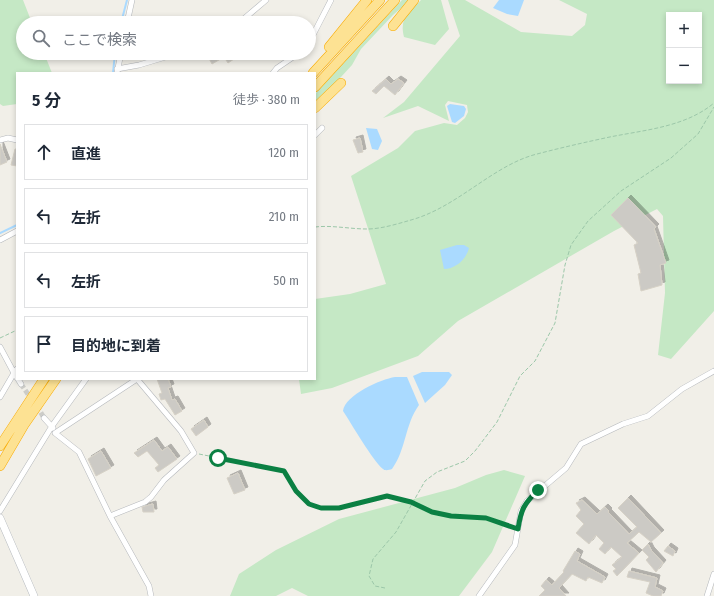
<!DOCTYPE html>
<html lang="ja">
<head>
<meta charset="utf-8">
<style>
  :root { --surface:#fff; --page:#f6f6f7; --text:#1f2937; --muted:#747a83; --line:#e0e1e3 }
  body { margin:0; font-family:"Fira Sans Condensed","Noto Sans JP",sans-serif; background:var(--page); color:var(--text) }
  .controls { position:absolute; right:12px; top:12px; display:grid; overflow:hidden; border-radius:0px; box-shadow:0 2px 6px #0003 }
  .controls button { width:36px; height:36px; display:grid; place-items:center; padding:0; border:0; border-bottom:1px solid var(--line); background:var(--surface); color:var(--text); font:20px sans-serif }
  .stop { position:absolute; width:12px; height:12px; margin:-9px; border:3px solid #0b8043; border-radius:50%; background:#fff }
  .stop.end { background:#0b8043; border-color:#fff; box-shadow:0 1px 4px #0008 }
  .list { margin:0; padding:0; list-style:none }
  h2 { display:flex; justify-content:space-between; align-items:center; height:52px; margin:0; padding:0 16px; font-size:17px }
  h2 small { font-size:13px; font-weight:400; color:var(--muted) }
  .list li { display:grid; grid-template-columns:26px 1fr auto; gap:12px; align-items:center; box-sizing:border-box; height:56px; margin:0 8px 8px; padding:0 8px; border:1px solid var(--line); border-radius:0px }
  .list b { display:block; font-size:15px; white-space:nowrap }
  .list em { font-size:13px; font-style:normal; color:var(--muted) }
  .icon { flex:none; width:22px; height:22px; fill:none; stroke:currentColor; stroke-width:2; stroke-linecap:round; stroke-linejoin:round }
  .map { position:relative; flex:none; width:714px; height:596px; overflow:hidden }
  .search { position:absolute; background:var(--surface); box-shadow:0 2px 6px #0003; left:16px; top:16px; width:300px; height:44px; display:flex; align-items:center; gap:10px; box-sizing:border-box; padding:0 14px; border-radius:22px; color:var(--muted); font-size:15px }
  .panel { position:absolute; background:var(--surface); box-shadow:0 2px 6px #0003; left:16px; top:72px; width:300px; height:308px; border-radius:0px }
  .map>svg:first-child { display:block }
  .green { fill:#c5e8c5; fill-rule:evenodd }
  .water { fill:#aadaff }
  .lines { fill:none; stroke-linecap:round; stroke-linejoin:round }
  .stream { stroke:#aadaff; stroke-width:2 }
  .building { fill:#cccac5; stroke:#d6d1c6; filter:url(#shadow) }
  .street-tunnel { stroke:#ccccc8; stroke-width:5; stroke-dasharray:5 2.5; stroke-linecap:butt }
  .street-casing { stroke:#b5b8bc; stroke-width:6 }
  .secondary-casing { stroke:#b6babf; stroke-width:8 }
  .highway-casing { stroke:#f9ab00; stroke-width:10 }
  .path { stroke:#9cc7a9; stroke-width:1; stroke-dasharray:4 2; stroke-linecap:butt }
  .street { stroke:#fff; stroke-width:5 }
  .secondary { stroke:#fff; stroke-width:7 }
  .highway { stroke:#fde293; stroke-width:9 }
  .route { stroke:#0b8043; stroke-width:5 }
</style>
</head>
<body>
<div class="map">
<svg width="714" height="596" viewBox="0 0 714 596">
  <defs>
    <filter id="shadow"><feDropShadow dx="3" dy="-3" stdDeviation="0" flood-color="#0004"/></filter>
  </defs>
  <rect width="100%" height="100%" fill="#f1efe8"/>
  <path class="green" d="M 0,0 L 23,0 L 32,23 L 23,23 L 23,53 L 44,53 L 52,73 L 17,73 L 17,104 L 3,106 L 0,104 Z
    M 402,0 L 411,0 L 393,15 L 361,49 L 352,65 L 341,77 L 315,103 L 315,94 Z
    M 421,0 L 441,0 L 449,29 L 435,45 L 404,37 C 399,17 409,14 421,0 Z
    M 448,0 L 465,0 L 521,32 L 572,36 L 585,25 L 587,14 L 559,0 L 714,0 L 714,311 L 671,359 L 658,355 L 665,293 L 663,216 L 657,209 L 614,231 L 458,321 L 418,356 L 332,388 L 301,394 L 299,379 L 315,379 L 315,299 L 350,294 L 386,284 L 351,176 L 398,148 L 415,131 L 444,123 L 457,125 L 465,118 L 468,112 L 467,105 L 448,101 L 445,105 L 449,121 L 418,106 L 383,118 L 404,102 L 460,36 ZM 669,15 L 699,15 L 699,81 L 669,81 Z
    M 504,470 L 525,476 L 492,552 L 459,596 L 308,596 L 292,588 L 276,596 L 230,596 L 239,574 L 276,550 L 339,519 L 455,488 L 486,475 Z"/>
  <path class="water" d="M 499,0 L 524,0 L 518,16 L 507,14 L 493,8 Z
    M 450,104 L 464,106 L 466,109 L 464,116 L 455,123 L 452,122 L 447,106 Z
    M 366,128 L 377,129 L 382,141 L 378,150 L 372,149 Z
    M 457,245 L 464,245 L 469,248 C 466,260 455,269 444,269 L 440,250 Z
    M 422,372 L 449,372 L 452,375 L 445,385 L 425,403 L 413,376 Z
    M 395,377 L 407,377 L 419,405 C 405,424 406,450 392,469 C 389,470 385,471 383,469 C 373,461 351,423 343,411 C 345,395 381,379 395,377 Z"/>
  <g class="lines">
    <path class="stream" d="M 121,23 L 127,0
      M 113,73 L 115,53
      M 0,233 L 17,225"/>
  </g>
  <path class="building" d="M 206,53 L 232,53 L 231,54 L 234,59 L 228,63 L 224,57 L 212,64 Z
    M 386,79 L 391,84 L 398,79 L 404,83 L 395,95 L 384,86 L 376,94 L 372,91 Z
    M 360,138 L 363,152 L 358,153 L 353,140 Z
    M 0,144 L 7,162 L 0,165 Z
    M 15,149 L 17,149 L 17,166 L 11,165 Z
    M 628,198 L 656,227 L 654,229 L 666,263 L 660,265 L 662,285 L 641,291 L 638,274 L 641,273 L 634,245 L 638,243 L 611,215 Z
    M 157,379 L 168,379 L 171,387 L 168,388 L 172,400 L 175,399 L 182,411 L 175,415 L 165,399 L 161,400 L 159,394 L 162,393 Z
    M 204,420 L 208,427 L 196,436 L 191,429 Z
    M 154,440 L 162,451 L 168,447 L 177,459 L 158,472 L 155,468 L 159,465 L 147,451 L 138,457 L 134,453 Z
    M 101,451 L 111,468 L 96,476 L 88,459 Z
    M 238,473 L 245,490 L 234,494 L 227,478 Z
    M 628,498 L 661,533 L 651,542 L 639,532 L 627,543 L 639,553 L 617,576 L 613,571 L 616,569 L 612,565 L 622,557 L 611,547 L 605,554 L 599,549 L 604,543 L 596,535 L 589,544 L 576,533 L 584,524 L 576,516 L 581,510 L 576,503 L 582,500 L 597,514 L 605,507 L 609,511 L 608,512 L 629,534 L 637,527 L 618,508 Z
    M 153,504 L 154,512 L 143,512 L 142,507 Z
    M 648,544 L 651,550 L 663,563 L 656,572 L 646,560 L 649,557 L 642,550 Z
    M 668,546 L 675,551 L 673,556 L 664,551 Z
    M 575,551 L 580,554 L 577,561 L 605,577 L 602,583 L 588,577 L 586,581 L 572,574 L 559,588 L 566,596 L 539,596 L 545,590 L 541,586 L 546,580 L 552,585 L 564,572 L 563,571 Z
    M 629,571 L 657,578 L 655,587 L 663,591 L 661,596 L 653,596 L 646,593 L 650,582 L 627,577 Z"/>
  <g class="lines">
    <path class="street-tunnel" d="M 21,384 L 32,400
      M 37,406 L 44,418"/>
    <defs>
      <path id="street" d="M 127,23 L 132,0
        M 239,23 L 266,0
        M 309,40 L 314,33 L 331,0
        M 117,69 L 139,65 L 179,53
        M 117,73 L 121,53
        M 273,73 L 277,68 L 299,53
        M 315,135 L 322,128
        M 0,140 L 8,138 L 17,140
        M 0,240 L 17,231
        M 0,347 L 14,373 L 17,369
        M 18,379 L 21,384
        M 0,397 L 14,373 L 17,378
        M 44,418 L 53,428
        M 0,511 L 52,426 L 86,379
        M 110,516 L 145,502 L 151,497 L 164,480 L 194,453 L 181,431 L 137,379 L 55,433 L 79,452 L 110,516 L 149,586 L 151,596
        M 479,596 L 515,545 L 521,511 L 527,501 L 566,468 L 581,444 L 623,424 L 648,416 L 682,389 L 714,371
        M 707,596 L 714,574"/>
      <path id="secondary" d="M 0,518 L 34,596"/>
      <path id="highway" d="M 393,26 L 414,0
        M 329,47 L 367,0
        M 313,73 L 380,0
        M 315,87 L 395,0
        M 315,108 L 341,83
        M 0,446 L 44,379
        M 0,466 L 24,425 L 56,379"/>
    </defs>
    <use href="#street" class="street-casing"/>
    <use href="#secondary" class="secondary-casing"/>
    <use href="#highway" class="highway-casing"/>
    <path class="path" d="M 315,227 C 332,225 350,229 367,229 C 381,229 397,224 411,220 C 458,207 493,165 537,154 C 560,148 582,143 605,138 C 642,130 684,128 714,103
      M 0,338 L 17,330
      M 199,454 L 284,471 L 296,491 L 309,503 L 321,508 L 339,508 L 387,496 L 411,503 L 432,512 L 451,516 L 486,518 L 513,527
      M 385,588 L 375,586 L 369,576 L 373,559 L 396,532 L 425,481 L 437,472 L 465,461 L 475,451 L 497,422 L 520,376 L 535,361 L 555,323 L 565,265 L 571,245 L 588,221 L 621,191 L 671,158 L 698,134 L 714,107"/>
    <use href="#street" class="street"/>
    <use href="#secondary" class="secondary"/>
    <use href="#highway" class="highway"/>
  </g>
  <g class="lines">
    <path class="route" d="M 218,458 L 284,471 L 296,491 L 309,504 L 321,508 L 339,508 L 387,496 L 411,502 L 432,512 L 451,516 L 486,518 L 518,529 C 521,509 524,504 538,490"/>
  </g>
</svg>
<div class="controls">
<button>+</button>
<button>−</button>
</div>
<div class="stop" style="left:218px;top:458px"></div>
<div class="stop end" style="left:538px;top:490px"></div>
<div class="search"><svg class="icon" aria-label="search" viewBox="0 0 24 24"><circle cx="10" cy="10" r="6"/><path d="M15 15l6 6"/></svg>ここで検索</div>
<section class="panel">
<h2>5 分<small>徒歩 · 380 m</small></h2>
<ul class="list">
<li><svg class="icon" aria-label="ahead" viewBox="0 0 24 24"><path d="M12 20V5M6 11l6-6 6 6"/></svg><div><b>直進</b></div><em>120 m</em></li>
<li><svg class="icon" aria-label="left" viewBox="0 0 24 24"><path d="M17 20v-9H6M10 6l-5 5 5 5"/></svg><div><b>左折</b></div><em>210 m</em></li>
<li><svg class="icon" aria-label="left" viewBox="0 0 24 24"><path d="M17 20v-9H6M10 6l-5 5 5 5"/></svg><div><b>左折</b></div><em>50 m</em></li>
<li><svg class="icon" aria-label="arrive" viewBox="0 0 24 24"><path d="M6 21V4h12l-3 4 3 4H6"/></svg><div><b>目的地に到着</b></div></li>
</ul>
</section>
</div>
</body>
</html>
